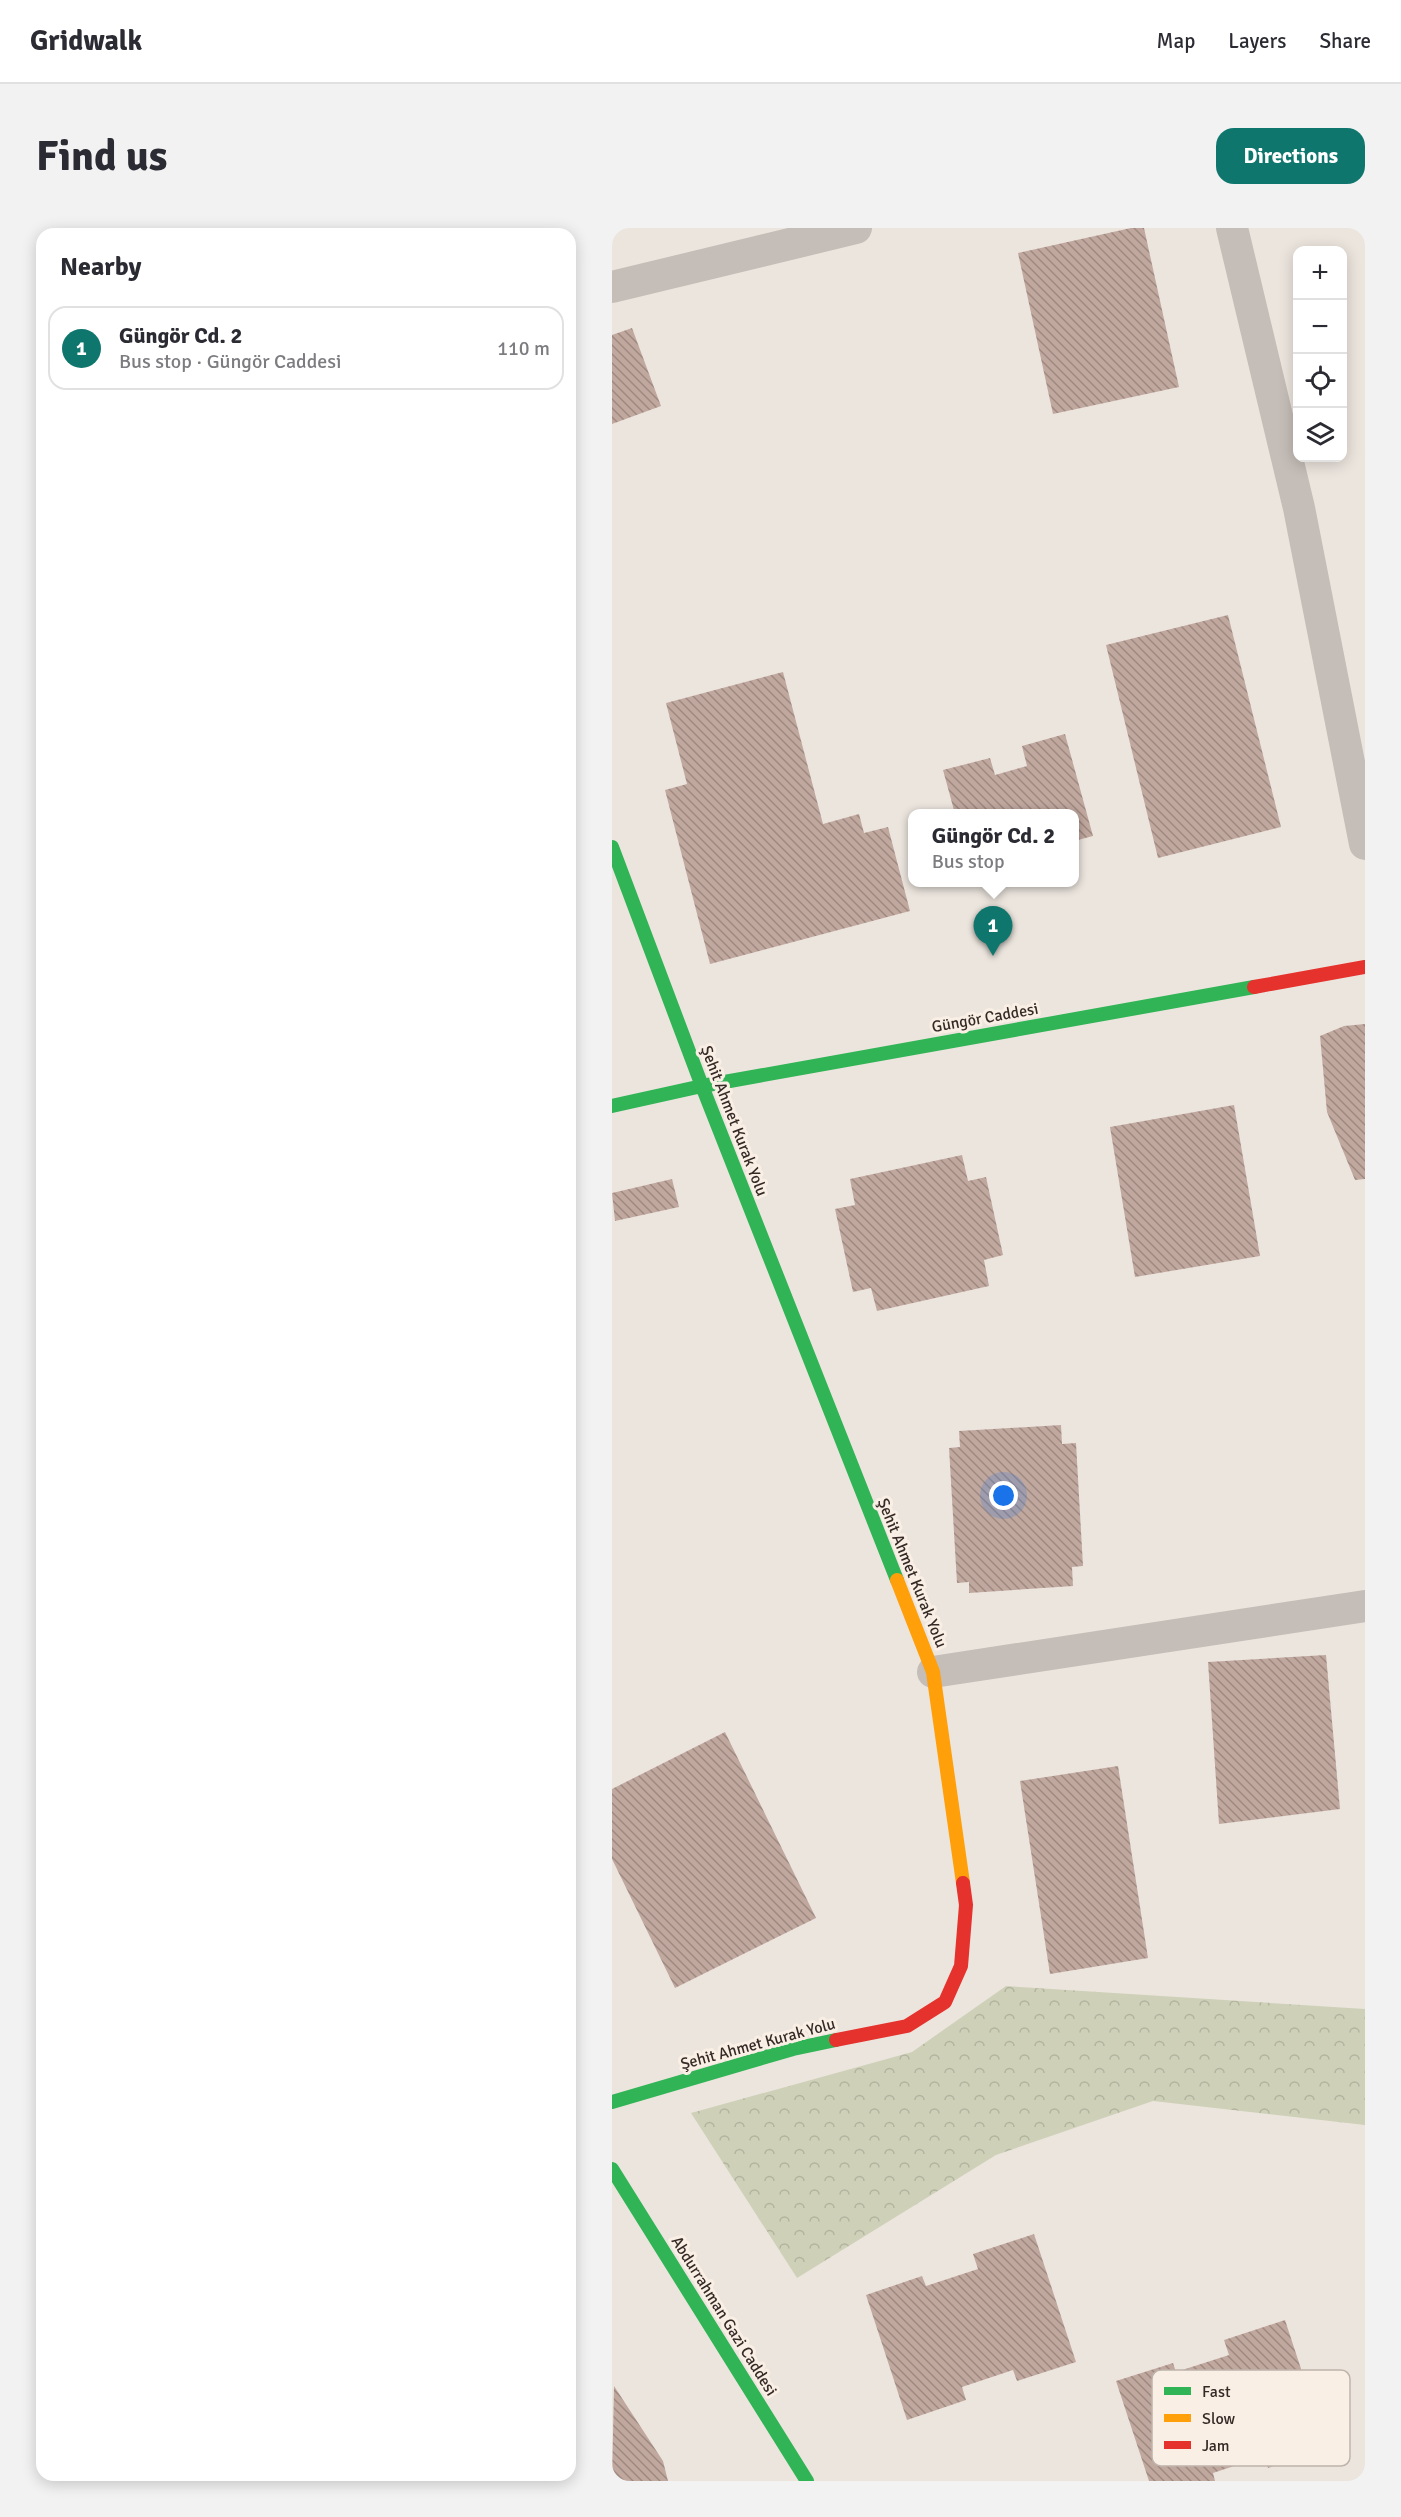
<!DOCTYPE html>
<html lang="en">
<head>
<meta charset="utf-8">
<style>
  :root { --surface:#fff; --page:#f2f2f3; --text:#2b2b33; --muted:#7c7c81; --line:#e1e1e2; --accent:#0f766e }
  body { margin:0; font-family:Signika,sans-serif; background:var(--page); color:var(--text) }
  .controls { position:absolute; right:18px; top:18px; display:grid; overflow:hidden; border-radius:12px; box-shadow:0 3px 15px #0003 }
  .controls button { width:54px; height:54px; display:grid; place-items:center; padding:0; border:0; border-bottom:2px solid var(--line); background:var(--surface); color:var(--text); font:30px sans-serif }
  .you { position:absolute; left:392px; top:1268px; width:21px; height:21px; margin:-15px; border:4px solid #fff; border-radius:50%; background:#1a73e8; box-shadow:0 0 0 9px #1a73e833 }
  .badge { display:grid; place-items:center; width:39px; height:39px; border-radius:50%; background:var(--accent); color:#fff; font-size:20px; font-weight:700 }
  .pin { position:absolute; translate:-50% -50px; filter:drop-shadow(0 2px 3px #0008) }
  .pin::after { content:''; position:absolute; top:32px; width:21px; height:18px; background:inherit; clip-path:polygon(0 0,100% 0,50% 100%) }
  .popup { position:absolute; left:296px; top:581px; width:171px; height:78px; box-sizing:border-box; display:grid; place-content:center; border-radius:12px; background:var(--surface); filter:drop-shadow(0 2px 4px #0005); font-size:20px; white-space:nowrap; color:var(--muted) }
  .popup b { font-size:22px; color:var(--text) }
  .popup::after { content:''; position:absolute; left:50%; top:100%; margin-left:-12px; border:12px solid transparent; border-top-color:var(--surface) }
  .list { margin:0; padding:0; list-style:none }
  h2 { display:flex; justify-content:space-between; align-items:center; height:78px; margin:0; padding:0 24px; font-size:26px }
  h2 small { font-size:20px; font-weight:400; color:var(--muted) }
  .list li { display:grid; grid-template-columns:39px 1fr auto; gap:18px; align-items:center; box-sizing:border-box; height:84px; margin:0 12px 12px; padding:0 12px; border:2px solid var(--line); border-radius:18px }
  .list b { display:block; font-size:22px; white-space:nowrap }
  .list p { margin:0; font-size:20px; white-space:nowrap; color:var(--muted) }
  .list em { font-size:20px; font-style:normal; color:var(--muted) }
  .icon { flex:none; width:33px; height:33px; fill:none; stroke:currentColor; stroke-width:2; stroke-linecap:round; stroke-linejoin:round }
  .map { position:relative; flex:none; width:753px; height:2253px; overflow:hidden; border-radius:18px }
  header { display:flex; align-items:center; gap:36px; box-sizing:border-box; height:84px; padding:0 30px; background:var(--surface); border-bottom:2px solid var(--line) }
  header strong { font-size:28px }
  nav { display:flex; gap:33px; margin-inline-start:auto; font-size:21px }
  .intro { display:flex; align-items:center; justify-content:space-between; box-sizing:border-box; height:144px; padding:0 36px }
  h1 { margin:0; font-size:42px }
  .button { padding:15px 27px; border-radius:18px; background:var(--accent); color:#fff; font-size:21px; font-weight:700 }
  main { display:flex; gap:36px; padding:0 36px }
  aside { flex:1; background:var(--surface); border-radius:18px; box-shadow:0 3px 15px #0003 }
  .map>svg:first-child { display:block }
  .forest { fill:url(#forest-crowns) }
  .building { fill:url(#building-back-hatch) }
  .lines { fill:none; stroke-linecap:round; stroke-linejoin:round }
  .street { stroke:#c5bdb7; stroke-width:32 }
  .fast { stroke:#30b455; stroke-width:14 }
  .slow { stroke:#ff9f0a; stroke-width:14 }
  .jam { stroke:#e5322d; stroke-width:14 }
  .labels { text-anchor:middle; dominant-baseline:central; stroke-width:6; stroke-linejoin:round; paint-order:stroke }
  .street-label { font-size:16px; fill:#352a26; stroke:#faefe5 }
  .key { fill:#faefe5; stroke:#bfb4ac; stroke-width:1.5 }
  .key-label { font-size:16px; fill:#352a26 }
</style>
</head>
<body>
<header>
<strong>Gridwalk</strong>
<nav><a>Map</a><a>Layers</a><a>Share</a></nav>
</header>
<div class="intro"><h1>Find us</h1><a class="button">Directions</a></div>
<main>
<aside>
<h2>Nearby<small></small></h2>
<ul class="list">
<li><span class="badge">1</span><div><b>Güngör Cd. 2</b><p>Bus stop · Güngör Caddesi</p></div><em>110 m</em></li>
</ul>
</aside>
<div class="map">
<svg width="753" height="2253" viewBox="0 0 753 2253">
  <defs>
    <pattern id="forest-crowns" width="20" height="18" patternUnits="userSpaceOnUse" patternTransform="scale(1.5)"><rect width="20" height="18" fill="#ced1b8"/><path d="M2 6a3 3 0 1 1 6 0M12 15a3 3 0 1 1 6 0" fill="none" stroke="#b2b49e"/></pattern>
    <pattern id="building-back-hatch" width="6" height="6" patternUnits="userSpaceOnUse" patternTransform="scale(1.5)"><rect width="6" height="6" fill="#c1a89f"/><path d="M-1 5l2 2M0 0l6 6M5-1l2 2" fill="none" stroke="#9e8981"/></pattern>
  </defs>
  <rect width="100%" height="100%" fill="#ece5de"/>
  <path class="forest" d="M 394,1758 L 753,1781 L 753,1897 L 541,1873 L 384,1927 L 185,2050 L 79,1885 L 300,1824 Z"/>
  <path class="building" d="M 519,0 L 532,0 L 567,159 L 441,186 L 406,25 Z
    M 20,100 L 49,178 L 0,196 L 0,107 Z
    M 616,387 L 669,599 L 546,630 L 494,417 Z
    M 171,444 L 211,596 L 247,586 L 252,605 L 276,599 L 298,683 L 98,736 L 53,562 L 75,556 L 54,475 Z
    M 453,506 L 481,608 L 462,613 L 462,586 L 343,586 L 331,542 L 378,530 L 383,547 L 415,538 L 410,518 Z
    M 753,796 L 753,951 L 743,952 L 715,884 L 708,808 L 732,798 Z
    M 622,877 L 648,1028 L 523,1049 L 498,899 Z
    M 350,927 L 356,953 L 374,949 L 391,1027 L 372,1032 L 377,1058 L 265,1083 L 259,1060 L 241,1064 L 223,981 L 243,977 L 238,951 Z
    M 60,951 L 67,979 L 3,993 L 0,965 Z
    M 449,1197 L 450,1216 L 464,1215 L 471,1338 L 460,1339 L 461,1358 L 357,1365 L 357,1354 L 345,1355 L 337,1220 L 348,1219 L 347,1203 Z
    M 714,1427 L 728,1581 L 607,1596 L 596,1434 Z
    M 113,1504 L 204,1690 L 63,1760 L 0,1631 L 0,1561 Z
    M 506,1538 L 536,1730 L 438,1746 L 408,1553 Z
    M 422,2006 L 464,2134 L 405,2153 L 401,2142 L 350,2159 L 354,2172 L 295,2192 L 254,2067 L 310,2048 L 314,2058 L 366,2041 L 361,2026 Z
    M 673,2092 L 715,2220 L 656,2240 L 652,2228 L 601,2245 L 603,2253 L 537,2253 L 504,2153 L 561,2135 L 564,2144 L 617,2127 L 612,2112 Z
    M 2,2158 L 51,2233 L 56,2253 L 0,2253 Z"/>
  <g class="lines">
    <path class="street" d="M 620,0 L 687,280 L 753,616
      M 0,59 L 244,0
      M 321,1444 L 753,1378"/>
    <path class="fast" d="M 0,619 L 90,858 L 285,1352
      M 0,878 L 90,858 L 642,759
      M 0,1874 L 181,1821 L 224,1812
      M 0,1941 L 195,2253"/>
    <path class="slow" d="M 285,1352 L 321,1444 L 351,1655"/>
    <path class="jam" d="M 642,759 L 753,739
      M 224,1812 L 295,1798 L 333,1774 L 349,1738 L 354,1677 L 351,1655"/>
  </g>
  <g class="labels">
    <g class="street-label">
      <text transform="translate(373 790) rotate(-10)">Güngör Caddesi</text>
      <text transform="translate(122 893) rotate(69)">Şehit Ahmet Kurak Yolu</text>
      <text transform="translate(300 1345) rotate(68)">Şehit Ahmet Kurak Yolu</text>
      <text transform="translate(146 1816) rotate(-15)">Şehit Ahmet Kurak Yolu</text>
      <text transform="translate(112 2088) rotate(58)">Abdurrahman Gazi Caddesi</text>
    </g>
  </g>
  <rect x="540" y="2142" width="198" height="96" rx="9" class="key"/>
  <rect x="552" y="2159" width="27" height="8" fill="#30b455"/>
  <rect x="552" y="2186" width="27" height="8" fill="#ff9f0a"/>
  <rect x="552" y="2213" width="27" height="8" fill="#e5322d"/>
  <g class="key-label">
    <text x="590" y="2169">Fast</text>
    <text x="590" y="2196">Slow</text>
    <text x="590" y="2223">Jam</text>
  </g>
</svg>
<div class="controls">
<button>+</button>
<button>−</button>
<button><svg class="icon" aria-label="locate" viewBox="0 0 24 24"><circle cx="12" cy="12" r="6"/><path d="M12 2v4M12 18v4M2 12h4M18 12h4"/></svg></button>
<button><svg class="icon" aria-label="layers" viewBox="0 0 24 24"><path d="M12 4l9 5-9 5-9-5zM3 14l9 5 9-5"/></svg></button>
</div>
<div class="you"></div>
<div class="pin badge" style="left:381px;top:728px">1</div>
<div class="popup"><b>Güngör Cd. 2</b>Bus stop</div>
</div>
</main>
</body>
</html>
